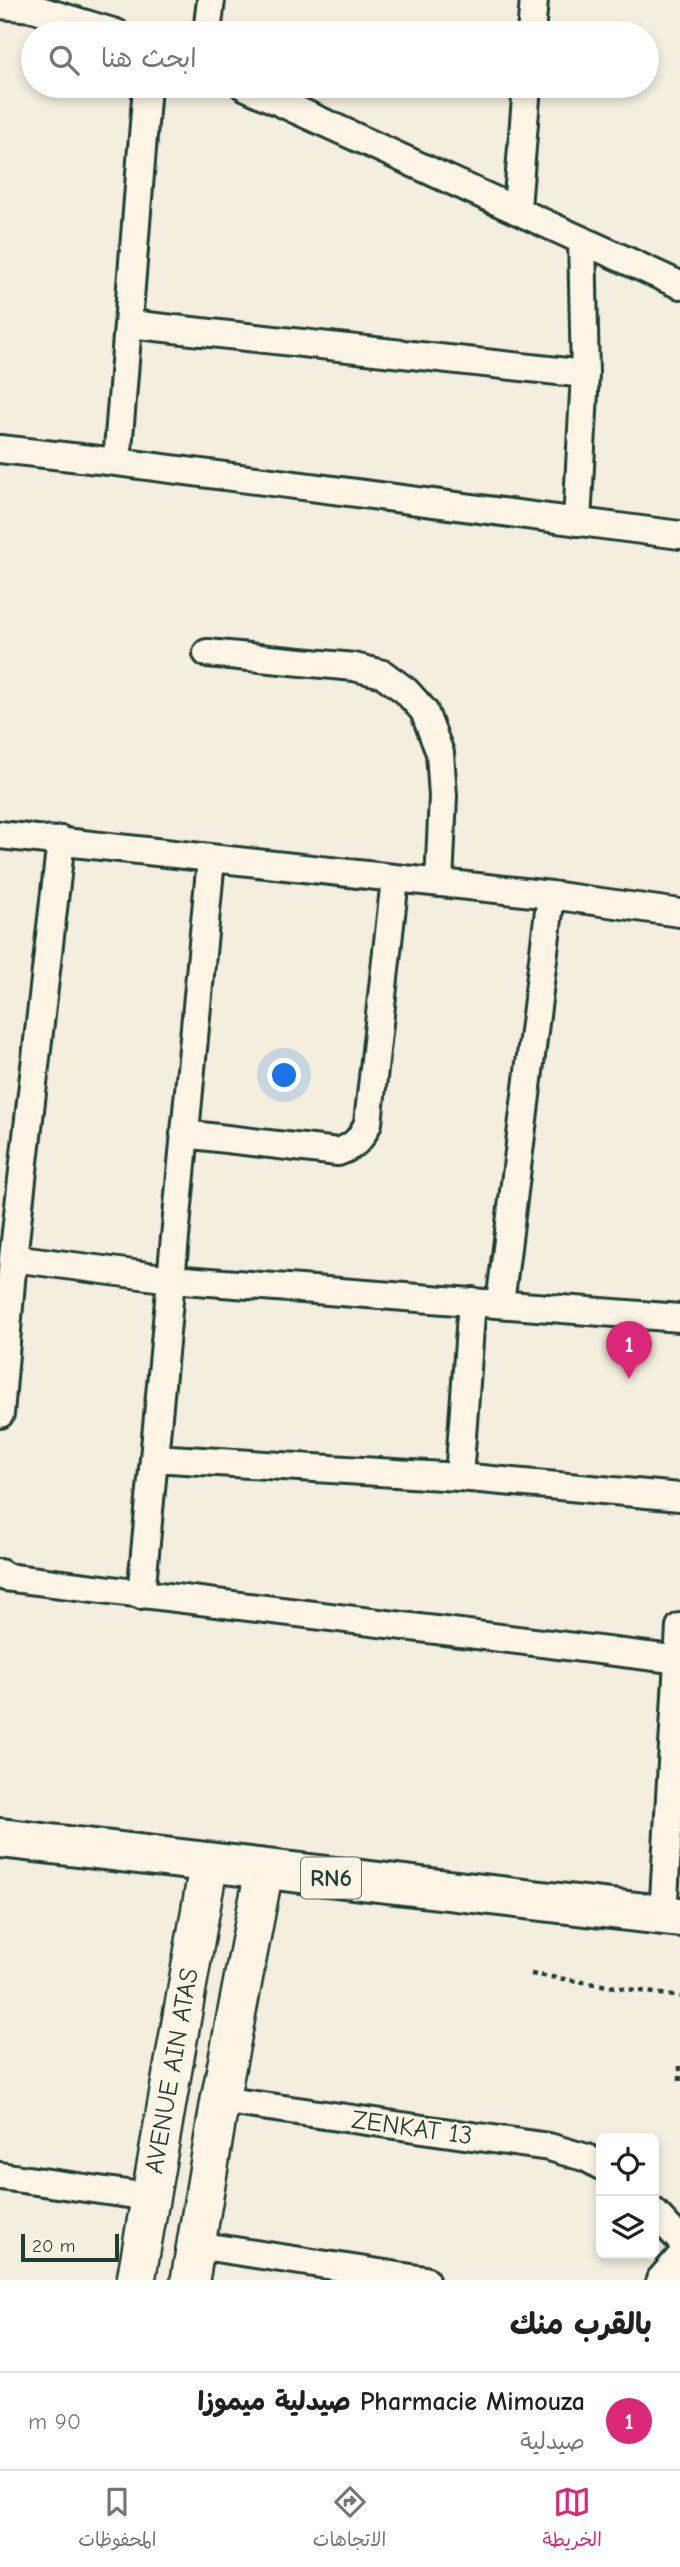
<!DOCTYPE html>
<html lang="ar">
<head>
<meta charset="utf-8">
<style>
  :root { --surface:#fff; --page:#f2f2f2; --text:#202124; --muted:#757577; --line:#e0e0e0; --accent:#db2777 }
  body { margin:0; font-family:"Comic Neue","Playpen Sans Arabic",sans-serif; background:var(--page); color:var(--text); direction:rtl }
  .controls { position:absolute; right:21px; bottom:21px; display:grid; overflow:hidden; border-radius:10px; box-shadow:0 4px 10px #0003 }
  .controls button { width:63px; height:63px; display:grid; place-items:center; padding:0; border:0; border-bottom:2px solid var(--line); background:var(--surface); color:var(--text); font:35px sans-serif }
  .scale { position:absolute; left:21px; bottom:18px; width:98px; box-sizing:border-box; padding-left:7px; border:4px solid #1f3d34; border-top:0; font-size:19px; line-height:24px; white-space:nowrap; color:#1f3d34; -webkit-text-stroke:5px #fcf5e5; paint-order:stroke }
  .you { position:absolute; left:285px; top:1076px; width:24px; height:24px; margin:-18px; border:5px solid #fff; border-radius:50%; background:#1a73e8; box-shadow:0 0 0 10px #1a73e833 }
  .badge { display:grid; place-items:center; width:46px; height:46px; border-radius:50%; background:var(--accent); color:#fff; font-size:23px; font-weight:700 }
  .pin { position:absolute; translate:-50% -58px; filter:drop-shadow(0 2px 4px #0008) }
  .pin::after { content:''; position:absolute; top:37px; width:24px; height:21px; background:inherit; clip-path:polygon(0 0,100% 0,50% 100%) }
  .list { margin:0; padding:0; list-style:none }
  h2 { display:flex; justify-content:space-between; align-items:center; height:91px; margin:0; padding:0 28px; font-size:30px }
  h2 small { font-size:23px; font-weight:400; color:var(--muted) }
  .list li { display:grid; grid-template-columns:46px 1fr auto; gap:21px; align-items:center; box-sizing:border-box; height:98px; padding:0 28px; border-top:2px solid var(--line) }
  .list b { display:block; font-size:26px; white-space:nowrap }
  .list p { margin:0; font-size:23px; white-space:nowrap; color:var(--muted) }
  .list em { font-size:23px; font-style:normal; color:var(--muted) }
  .icon { flex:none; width:38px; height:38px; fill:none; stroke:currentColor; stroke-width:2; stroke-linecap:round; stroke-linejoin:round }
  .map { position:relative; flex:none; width:680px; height:2280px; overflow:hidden; direction:ltr }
  .search { position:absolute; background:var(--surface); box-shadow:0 4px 10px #0003; left:21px; right:21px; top:21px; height:77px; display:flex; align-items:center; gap:18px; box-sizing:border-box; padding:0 24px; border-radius:38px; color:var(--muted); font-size:26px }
  .sheet { height:189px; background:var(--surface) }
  nav { display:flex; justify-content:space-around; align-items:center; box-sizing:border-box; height:98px; border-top:2px solid var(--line); background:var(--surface); font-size:19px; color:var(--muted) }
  nav a { display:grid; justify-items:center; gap:4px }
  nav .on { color:var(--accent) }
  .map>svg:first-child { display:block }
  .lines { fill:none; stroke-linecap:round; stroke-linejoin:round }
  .street-casing { stroke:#1f3d34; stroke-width:32 }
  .secondary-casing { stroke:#1f3d34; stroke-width:42 }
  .primary-casing { stroke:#1f3d34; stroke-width:44 }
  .path { stroke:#1f3d34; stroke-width:4.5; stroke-dasharray:5 5; stroke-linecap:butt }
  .street { stroke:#fcf5e5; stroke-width:26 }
  .secondary { stroke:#fcf5e5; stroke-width:37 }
  .primary { stroke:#fcf5e5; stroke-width:38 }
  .labels { text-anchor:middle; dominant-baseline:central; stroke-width:5; stroke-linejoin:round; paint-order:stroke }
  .shield { fill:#fcf5e5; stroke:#617469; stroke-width:2 }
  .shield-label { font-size:24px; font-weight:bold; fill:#1f3d34 }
  .street-label { font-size:26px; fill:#1f3d34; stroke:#fcf5e5 }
</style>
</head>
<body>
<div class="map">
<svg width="680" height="2280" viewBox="0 0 680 2280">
  <rect width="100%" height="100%" fill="#f3eede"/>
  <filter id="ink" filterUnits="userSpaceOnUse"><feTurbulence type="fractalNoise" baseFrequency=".0143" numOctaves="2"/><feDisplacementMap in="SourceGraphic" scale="14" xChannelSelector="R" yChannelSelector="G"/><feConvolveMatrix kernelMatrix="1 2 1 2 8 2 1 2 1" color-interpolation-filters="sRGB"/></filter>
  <g filter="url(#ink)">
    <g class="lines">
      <defs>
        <path id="street" d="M 0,5 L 33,8 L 116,33
          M 207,33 L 211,0
          M 531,33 L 534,0
          M 244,86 L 680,285
          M 517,208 L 527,86
          M 129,324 L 585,374
          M 0,449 L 117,462 L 680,535
          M 117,462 L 147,86
          M 577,522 L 585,374 L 582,240
          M 207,653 L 354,667 L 383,674 L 406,691 L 424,711 L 440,753 L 443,796 L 439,883
          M 0,835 L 551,895 L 680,913
          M 184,1134 L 338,1152 C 355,1146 361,1139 368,1123 L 395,879
          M 13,1258 L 171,1279 L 680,1318
          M 500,1304 L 551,895
          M 0,1414 L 13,1258 L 61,840
          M 154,1458 L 459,1477 L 680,1497
          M 459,1477 L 472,1301
          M 0,1573 L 5,1577 L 680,1660
          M 141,1595 L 211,859
          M 663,1916 L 680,1627
          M 220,2100 L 549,2147 L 587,2158 L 601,2166
          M 0,2176 L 149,2197
          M 654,2212 L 680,2240
          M 196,2245 L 425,2280
          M 660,2280 L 680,2257"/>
        <path id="secondary" d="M 136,2280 L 209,1862
          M 190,2280 L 220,2100 L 264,1871"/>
        <path id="primary" d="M 0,1838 L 680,1917"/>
      </defs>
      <use href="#street" class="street-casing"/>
      <use href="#secondary" class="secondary-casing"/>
      <use href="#primary" class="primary-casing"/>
      <path class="path" d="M 531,1974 L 680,1997
        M 680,2066 L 680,2083"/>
      <use href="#street" class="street"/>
      <use href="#secondary" class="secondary"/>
      <use href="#primary" class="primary"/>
    </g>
  </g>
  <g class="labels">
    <rect class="shield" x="301" y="1857.5" width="60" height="41" rx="5"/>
    <g class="shield-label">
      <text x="331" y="1878">RN6</text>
    </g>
    <g class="street-label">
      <text transform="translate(172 2071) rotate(-80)">AVENUE AIN ATAS</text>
      <text transform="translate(412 2128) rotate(8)">ZENKAT 13</text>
    </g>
  </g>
</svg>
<div class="controls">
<button><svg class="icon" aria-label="locate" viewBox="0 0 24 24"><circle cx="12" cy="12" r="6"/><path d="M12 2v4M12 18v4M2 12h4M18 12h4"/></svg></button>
<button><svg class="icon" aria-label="layers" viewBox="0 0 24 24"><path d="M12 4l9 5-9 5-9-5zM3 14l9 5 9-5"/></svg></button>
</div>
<div class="scale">20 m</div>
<div class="you"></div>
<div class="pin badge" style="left:629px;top:1379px">1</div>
<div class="search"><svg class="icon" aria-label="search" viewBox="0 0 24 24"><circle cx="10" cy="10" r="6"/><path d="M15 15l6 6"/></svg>ابحث هنا</div>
</div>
<section class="sheet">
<h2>بالقرب منك<small></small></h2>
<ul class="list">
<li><span class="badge">1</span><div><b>Pharmacie Mimouza صيدلية ميموزا</b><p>صيدلية</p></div><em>90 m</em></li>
</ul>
</section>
<nav>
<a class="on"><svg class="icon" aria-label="map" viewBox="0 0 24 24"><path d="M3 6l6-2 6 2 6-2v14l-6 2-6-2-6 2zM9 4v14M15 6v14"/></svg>الخريطة</a>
<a><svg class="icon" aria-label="directions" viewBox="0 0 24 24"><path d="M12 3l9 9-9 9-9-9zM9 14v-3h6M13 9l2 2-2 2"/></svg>الاتجاهات</a>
<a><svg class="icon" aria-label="saved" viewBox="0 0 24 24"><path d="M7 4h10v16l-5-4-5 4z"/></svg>المحفوظات</a>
</nav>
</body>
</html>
